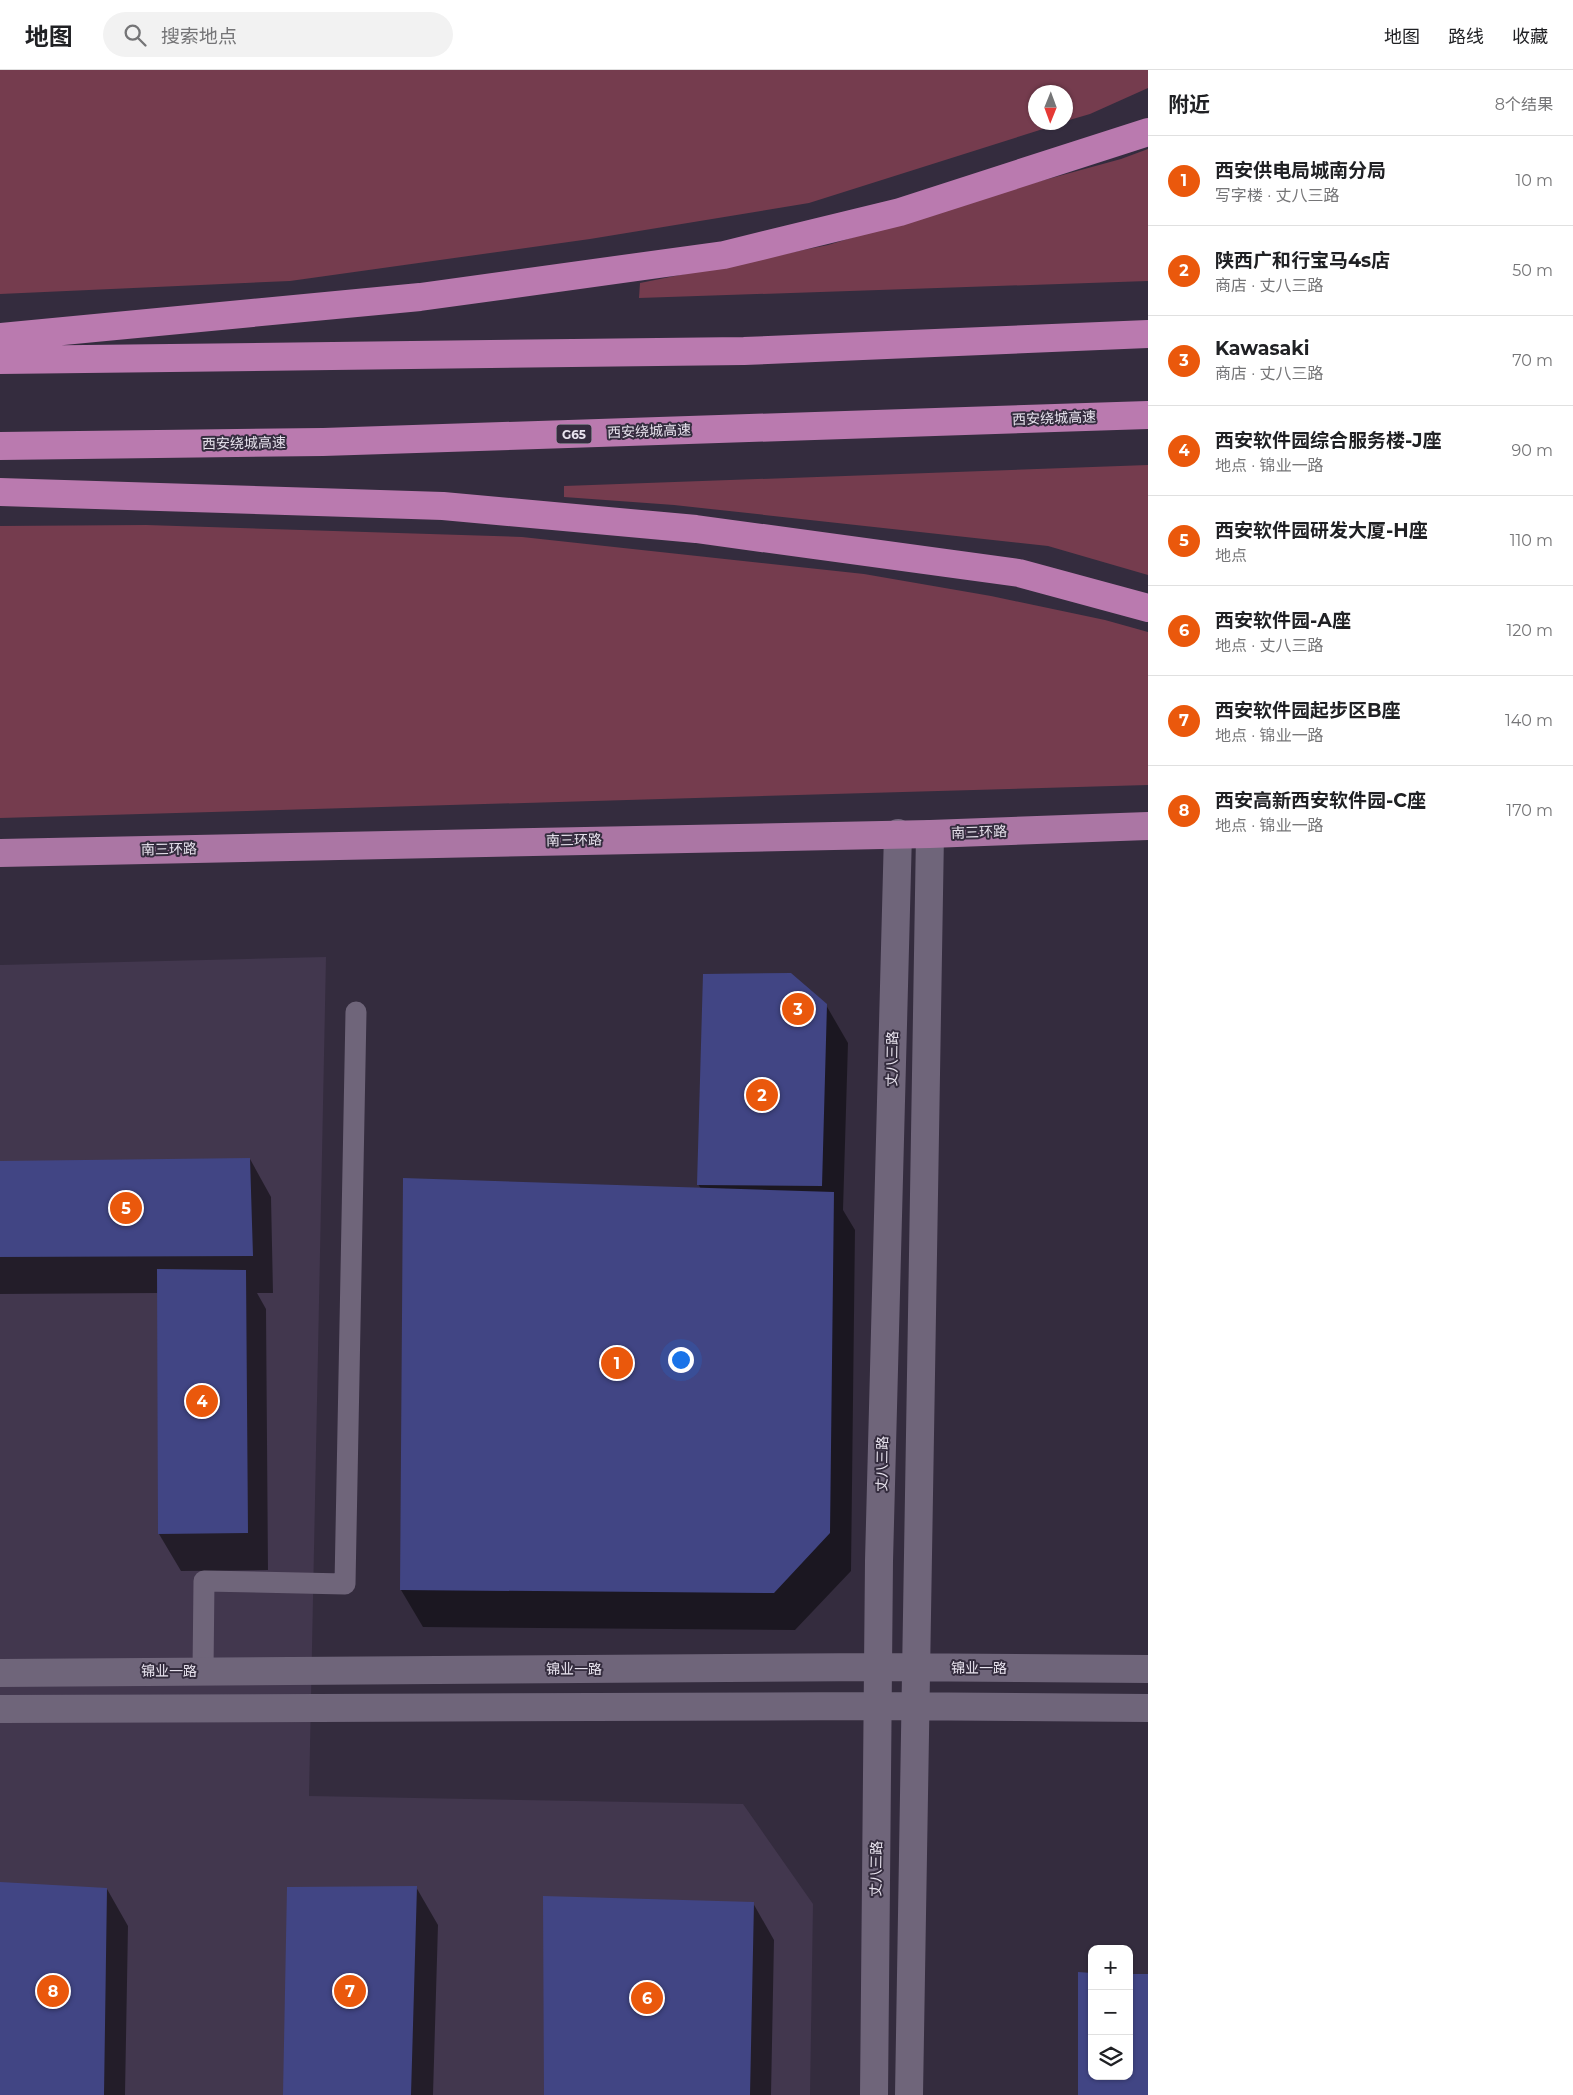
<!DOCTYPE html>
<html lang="zh">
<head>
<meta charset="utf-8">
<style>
  :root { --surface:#fff; --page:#f2f2f2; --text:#202124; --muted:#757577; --line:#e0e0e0; --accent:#ea580c }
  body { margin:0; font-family:Montserrat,"Noto Sans SC",sans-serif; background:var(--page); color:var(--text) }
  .controls { position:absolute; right:15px; bottom:15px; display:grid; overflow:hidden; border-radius:10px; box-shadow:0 1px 4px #0004 }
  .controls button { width:45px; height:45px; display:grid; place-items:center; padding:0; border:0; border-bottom:1px solid var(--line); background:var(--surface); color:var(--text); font:25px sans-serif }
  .compass { position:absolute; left:1028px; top:15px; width:45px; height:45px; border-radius:50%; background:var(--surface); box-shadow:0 1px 4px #0004; rotate:181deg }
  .you { position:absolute; left:680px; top:1289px; width:18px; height:18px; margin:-12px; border:4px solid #fff; border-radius:50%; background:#1a73e8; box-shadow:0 0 0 8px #1a73e833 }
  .badge { display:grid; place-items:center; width:32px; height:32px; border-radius:50%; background:var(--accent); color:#fff; font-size:16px; font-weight:700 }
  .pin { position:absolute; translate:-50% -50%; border:2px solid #fff; box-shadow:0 1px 5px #0006 }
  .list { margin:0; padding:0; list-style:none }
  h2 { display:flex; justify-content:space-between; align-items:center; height:65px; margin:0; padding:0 20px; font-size:21px }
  h2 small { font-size:16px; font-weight:400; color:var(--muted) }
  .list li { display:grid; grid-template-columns:32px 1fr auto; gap:15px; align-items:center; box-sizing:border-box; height:90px; padding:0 20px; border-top:1px solid var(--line) }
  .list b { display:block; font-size:19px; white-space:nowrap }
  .list p { margin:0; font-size:16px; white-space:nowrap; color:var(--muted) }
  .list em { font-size:16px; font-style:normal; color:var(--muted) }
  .icon { flex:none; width:28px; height:28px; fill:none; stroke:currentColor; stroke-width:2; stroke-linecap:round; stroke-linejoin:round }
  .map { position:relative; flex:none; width:1148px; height:2025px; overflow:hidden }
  header { display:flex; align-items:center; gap:30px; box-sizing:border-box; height:70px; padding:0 25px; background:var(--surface); border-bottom:1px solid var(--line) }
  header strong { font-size:24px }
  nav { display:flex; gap:28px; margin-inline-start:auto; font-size:18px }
  .search { width:350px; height:45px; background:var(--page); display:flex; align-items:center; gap:12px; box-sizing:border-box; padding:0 18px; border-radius:28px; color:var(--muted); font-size:19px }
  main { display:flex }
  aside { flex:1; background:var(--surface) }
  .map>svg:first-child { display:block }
  .built { fill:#42374e }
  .green { fill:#753c4e }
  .shadow { fill:#0007 }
  .building { fill:#414584 }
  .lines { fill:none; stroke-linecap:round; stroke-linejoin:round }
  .service { stroke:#6f657a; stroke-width:21 }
  .tertiary { stroke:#6f657a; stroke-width:28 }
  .trunk { stroke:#ab76a4; stroke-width:28 }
  .motorway { stroke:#ba7aaf; stroke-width:28 }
  .labels { text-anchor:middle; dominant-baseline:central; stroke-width:4; stroke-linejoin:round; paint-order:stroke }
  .shield { fill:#342c3e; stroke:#b2acb9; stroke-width:1 }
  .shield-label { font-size:12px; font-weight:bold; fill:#e8e3ee }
  .street-label { font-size:14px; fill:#e8e3ee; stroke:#342c3e }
</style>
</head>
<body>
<header>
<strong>地图</strong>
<div class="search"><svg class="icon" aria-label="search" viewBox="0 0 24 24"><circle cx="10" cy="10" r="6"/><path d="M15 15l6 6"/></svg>搜索地点</div>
<nav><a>地图</a><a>路线</a><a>收藏</a></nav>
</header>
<main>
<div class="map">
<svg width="1148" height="2025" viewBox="0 0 1148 2025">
  <rect width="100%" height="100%" fill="#342c3e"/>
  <path class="built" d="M 326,887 L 309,1726 L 743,1734 L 813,1834 L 810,2025 L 0,2025 L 0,895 Z"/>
  <path class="green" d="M 0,0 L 1148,0 L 1148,18 L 1090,44 L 1066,51 L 1066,22 L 1036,22 L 1036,52 L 1062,53 L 809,133 L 590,169 L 290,211 L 0,224 Z
    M 1148,79 L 1148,211 L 639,228 L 640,213 L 828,175 L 1015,118 L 1121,89 Z
    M 1148,395 L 1148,505 L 1048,476 L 674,435 L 564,427 L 564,416 Z
    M 146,455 L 522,467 L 864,504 L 991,526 L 1105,550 L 1148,562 L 1148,715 L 0,748 L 0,456 Z"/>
  <path class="shadow" d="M 826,935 L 848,973 L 843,1140 L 855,1160 L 851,1501 L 795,1560 L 423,1557 L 401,1520 L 701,1119 L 698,1114 Z
    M 250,1089 L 271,1127 L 273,1223 L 257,1223 L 266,1239 L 268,1500 L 181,1501 L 159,1464 L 159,1223 L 0,1224 L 0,1093 Z
    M 0,1814 L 107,1819 L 128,1856 L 125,2025 L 0,2025 Z
    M 416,1817 L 438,1855 L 433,2025 L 284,2025 Z
    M 753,1833 L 774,1870 L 771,2025 L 545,2025 Z"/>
  <path class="building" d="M 791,903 L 827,934 L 822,1116 L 697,1115 L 703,904 Z
    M 250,1088 L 253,1186 L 0,1187 L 0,1091 Z
    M 403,1108 L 834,1122 L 830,1463 L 774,1523 L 400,1520 Z
    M 157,1199 L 246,1200 L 248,1463 L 158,1464 Z
    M 0,1812 L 107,1818 L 104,2025 L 0,2025 Z
    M 417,1816 L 411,2025 L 283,2025 L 287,1817 Z
    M 543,1826 L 754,1832 L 750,2025 L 544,2025 Z
    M 1078,1902 L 1092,1903 L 1092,2006 L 1129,2006 L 1129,1904 L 1148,1904 L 1148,2025 L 1078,2025 Z"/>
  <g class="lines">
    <path class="service" d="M 203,1601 L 204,1511 L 345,1514 L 356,942"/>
    <path class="tertiary" d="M 0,1603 L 878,1597 L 1148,1599
      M 0,1639 L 878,1636 L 1148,1638
      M 874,2025 L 879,1491 L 898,763
      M 909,2025 L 930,764"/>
    <path class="trunk" d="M 0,783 L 930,764 L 1148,756"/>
    <path class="motorway" d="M 0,267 L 420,227 L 724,185 L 900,142 L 1148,62
      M 0,290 L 744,281 L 1148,264
      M 0,376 L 323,372 L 1148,345
      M 0,422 L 443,436 L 696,459 L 1019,503 L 1148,538"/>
  </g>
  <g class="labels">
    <rect class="shield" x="556.5" y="354.5" width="35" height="19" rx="4"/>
    <g class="shield-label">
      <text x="574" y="364">G65</text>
    </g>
    <g class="street-label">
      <text transform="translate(1054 348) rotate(-2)">西安绕城高速</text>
      <text transform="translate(649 361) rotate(-2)">西安绕城高速</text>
      <text transform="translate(244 373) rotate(-1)">西安绕城高速</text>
      <text transform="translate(979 762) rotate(-2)">南三环路</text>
      <text transform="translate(574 770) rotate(-1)">南三环路</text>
      <text transform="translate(169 779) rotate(-1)">南三环路</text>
      <text transform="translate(892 989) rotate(-89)">丈八三路</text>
      <text transform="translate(882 1394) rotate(-89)">丈八三路</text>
      <text x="979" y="1598">锦业一路</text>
      <text x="574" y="1599">锦业一路</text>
      <text x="169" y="1601">锦业一路</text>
      <text transform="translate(876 1799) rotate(-89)">丈八三路</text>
    </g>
  </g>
</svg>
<div class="controls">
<button>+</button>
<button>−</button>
<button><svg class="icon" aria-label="layers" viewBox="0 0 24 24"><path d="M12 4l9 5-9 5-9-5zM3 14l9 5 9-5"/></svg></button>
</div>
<svg class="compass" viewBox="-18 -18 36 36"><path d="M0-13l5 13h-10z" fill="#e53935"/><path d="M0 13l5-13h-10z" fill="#757577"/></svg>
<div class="you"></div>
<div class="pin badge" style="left:617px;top:1293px">1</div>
<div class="pin badge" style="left:762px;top:1025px">2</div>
<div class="pin badge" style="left:798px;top:939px">3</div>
<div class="pin badge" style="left:202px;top:1331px">4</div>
<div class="pin badge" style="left:126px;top:1138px">5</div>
<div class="pin badge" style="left:647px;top:1928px">6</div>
<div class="pin badge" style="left:350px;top:1921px">7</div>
<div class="pin badge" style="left:53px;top:1921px">8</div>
</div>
<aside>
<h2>附近<small>8个结果</small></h2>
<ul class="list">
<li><span class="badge">1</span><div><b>西安供电局城南分局</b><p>写字楼 · 丈八三路</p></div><em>10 m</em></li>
<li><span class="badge">2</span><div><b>陕西广和行宝马4s店</b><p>商店 · 丈八三路</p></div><em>50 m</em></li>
<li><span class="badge">3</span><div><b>Kawasaki</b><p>商店 · 丈八三路</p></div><em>70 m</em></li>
<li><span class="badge">4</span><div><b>西安软件园综合服务楼-J座</b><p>地点 · 锦业一路</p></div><em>90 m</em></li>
<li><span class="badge">5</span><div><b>西安软件园研发大厦-H座</b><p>地点</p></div><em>110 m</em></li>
<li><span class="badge">6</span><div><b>西安软件园-A座</b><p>地点 · 丈八三路</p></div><em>120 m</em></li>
<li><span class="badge">7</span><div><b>西安软件园起步区B座</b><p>地点 · 锦业一路</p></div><em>140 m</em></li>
<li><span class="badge">8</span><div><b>西安高新西安软件园-C座</b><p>地点 · 锦业一路</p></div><em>170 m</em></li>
</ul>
</aside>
</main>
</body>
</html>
